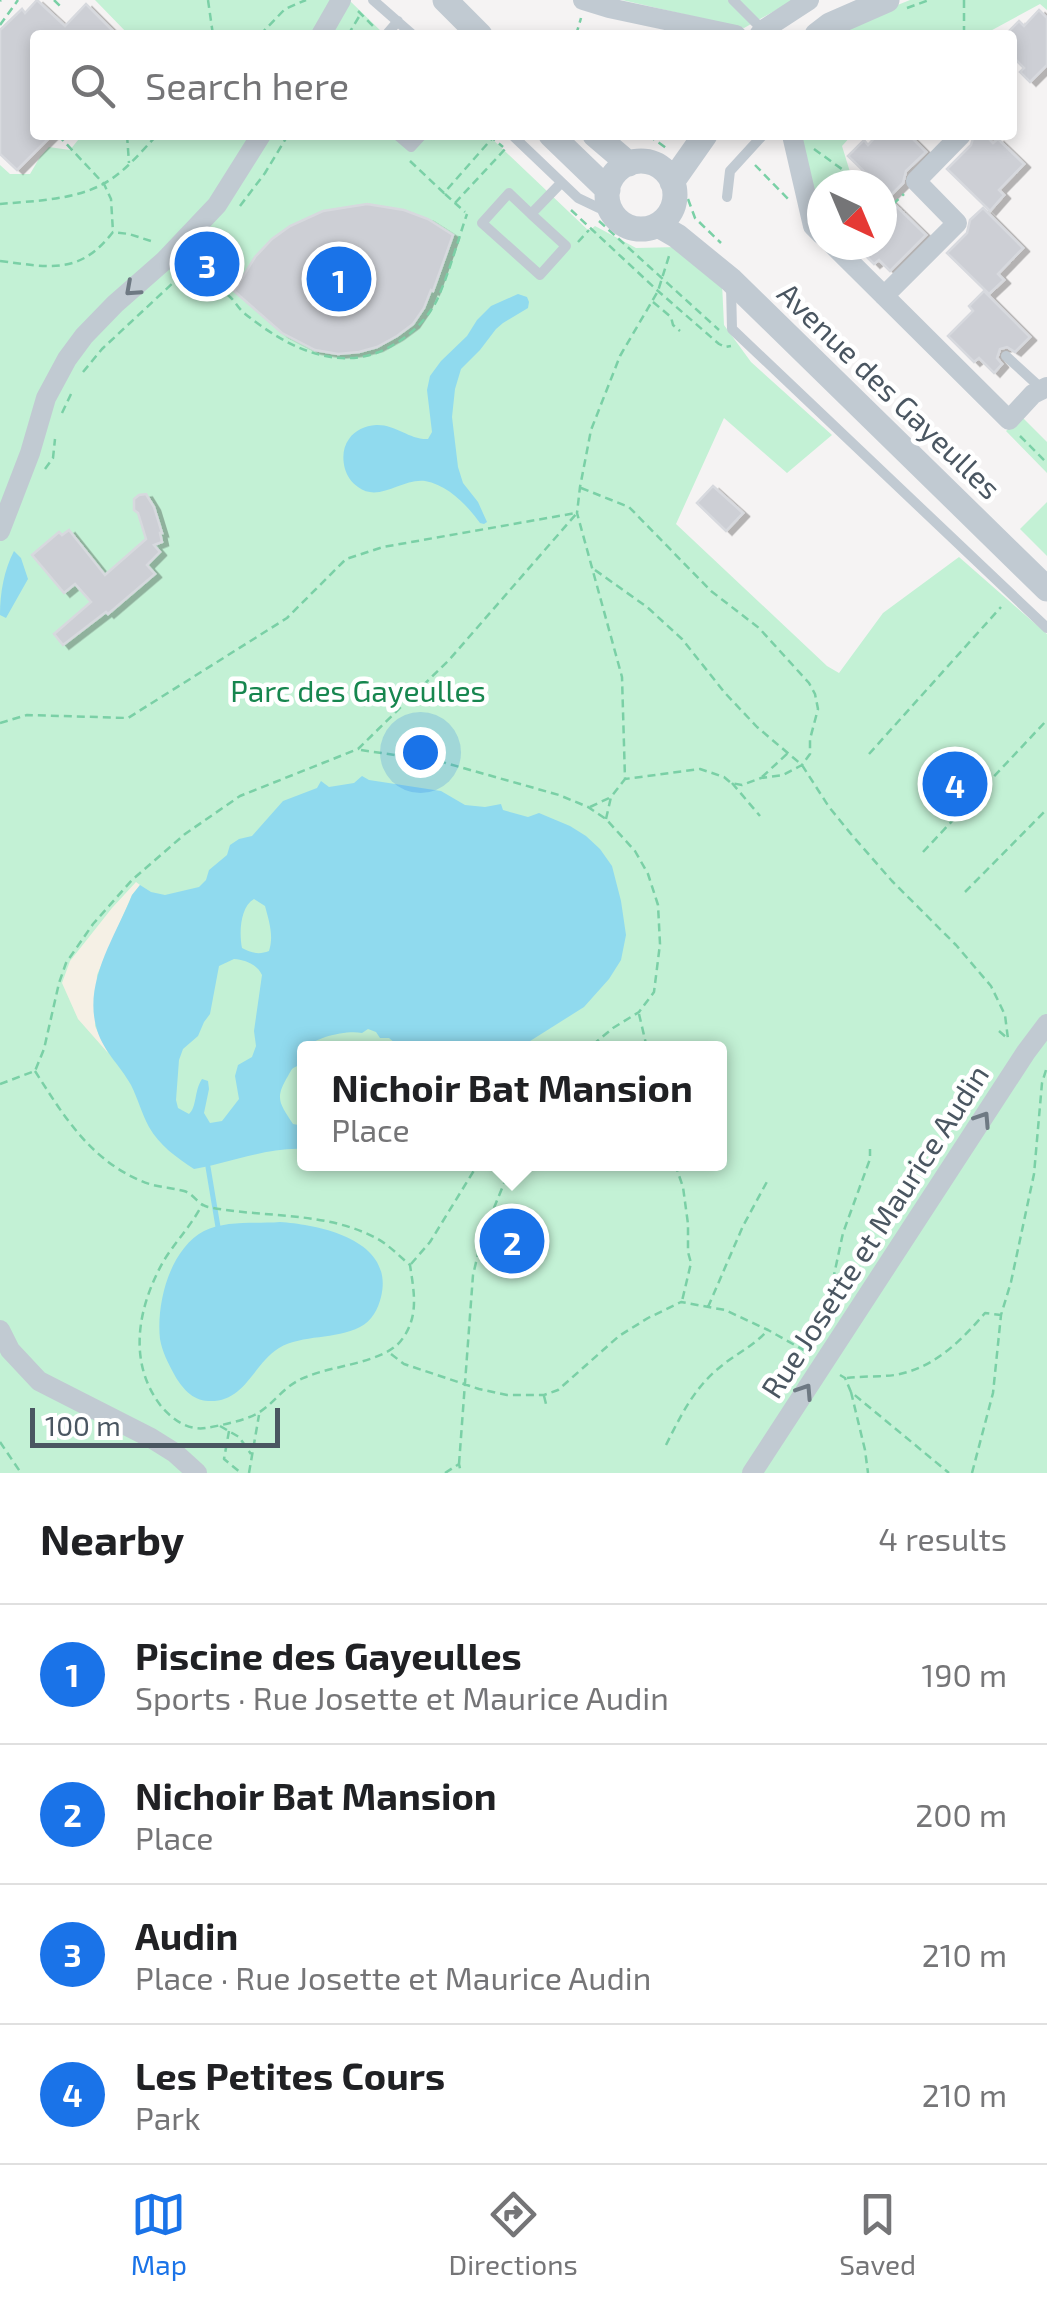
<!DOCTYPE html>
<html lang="en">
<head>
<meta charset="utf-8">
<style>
  :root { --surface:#fff; --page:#f2f2f2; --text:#202124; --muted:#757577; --line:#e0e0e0; --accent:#1a73e8 }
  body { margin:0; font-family:"Exo 2",sans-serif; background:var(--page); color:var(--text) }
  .compass { position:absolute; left:807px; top:170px; width:90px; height:90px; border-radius:50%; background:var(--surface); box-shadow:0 5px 15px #0003; rotate:136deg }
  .scale { position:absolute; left:30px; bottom:25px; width:250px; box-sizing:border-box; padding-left:10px; border:5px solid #4a5661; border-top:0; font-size:28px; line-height:35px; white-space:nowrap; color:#4a5661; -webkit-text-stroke:8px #fff; paint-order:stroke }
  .you { position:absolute; left:420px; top:752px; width:35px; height:35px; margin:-25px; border:8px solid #fff; border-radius:50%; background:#1a73e8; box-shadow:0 0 0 15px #1a73e833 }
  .badge { display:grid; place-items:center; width:65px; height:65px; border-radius:50%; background:var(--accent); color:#fff; font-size:32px; font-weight:700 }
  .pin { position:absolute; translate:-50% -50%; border:5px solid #fff; box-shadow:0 2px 10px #0006 }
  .popup { position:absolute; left:297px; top:1041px; width:430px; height:130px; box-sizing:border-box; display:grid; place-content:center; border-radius:10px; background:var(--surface); filter:drop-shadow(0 2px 8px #0005); font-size:32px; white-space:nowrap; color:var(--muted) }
  .popup b { font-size:38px; color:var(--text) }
  .popup::after { content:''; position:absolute; left:50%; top:100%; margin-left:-20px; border:20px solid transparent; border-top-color:var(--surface) }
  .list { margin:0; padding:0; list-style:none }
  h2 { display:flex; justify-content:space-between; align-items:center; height:130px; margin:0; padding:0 40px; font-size:42px }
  h2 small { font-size:32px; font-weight:400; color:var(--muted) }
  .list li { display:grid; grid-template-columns:65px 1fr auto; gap:30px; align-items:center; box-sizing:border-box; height:140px; padding:0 40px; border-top:2px solid var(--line) }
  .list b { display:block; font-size:38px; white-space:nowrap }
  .list p { margin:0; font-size:32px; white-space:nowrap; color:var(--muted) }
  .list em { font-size:32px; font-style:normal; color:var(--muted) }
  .icon { flex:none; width:55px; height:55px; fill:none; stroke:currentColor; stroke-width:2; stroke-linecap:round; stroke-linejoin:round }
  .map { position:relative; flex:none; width:1047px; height:1473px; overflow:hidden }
  .search { position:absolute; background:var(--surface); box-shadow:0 5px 15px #0003; left:30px; right:30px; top:30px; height:110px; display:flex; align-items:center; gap:25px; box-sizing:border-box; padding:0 35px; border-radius:10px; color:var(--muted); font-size:38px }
  .sheet { height:690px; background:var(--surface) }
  nav { display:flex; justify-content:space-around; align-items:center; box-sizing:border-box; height:140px; border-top:2px solid var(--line); background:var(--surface); font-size:28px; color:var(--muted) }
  nav a { display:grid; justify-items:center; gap:5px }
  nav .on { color:var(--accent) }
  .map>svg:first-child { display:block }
  .green { fill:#c3f1d5; fill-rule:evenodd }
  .sand { fill:#f5f0e5 }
  .water { fill:#90daee; fill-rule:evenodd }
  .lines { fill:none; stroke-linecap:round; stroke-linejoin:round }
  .stream { stroke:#90daee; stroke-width:5 }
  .building { fill:#cdcfd5; stroke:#d7d9de; stroke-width:2.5; filter:url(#shadow) }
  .path { stroke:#7ad0a6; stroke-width:2.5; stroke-dasharray:8 5; stroke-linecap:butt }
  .service { stroke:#c1cad2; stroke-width:10 }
  .minor { stroke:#c1cad2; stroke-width:20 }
  .tertiary { stroke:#c1cad2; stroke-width:25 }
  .oneway { stroke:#6e7983 }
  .labels { text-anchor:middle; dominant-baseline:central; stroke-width:9; stroke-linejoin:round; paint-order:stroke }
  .street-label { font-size:30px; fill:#4a5661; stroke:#fff }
  .park-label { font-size:30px; fill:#17864f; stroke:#fff }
</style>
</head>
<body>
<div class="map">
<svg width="1047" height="1473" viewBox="0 0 1047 1473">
  <defs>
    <filter id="shadow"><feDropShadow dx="6" dy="3.5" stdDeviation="0" flood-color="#0004"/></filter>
  </defs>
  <rect width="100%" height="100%" fill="#f5f3f3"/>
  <path class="green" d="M 95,0 L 349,0 L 385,35 L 129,35 Z
    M 622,0 L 794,0 L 744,28 Z
    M 910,0 L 1047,0 L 1047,10 L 1040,4 L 983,35 L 827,35 L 833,31 Z
    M 82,135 L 488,135 L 589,231 L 595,226 L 636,248 L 678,247 L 722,283 L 724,325 L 751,362 L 832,435 L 787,473 L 724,418 L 676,524 L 827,666 L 839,673 L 883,613 L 959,557 L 1047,634 L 1047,1473 L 0,1473 L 0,165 L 10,174 L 30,174 L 40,157 L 49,147 L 70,150 ZM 304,1048 L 720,1048 L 720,1164 L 304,1164 Z
    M 796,135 L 852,135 L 842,146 L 854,185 L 822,185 L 822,225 Z
    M 1021,416 L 1047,442 L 1047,473 L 1006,431 Z
    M 1047,502 L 1047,556 L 1020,529 Z"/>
  <path class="sand" d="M 136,882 L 140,885 L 132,895 L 97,975 L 95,1026 L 108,1053 L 78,1019 L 62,983 L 70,961 L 112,908 Z"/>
  <path class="water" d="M 518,294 L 527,297 L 529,302 L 528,308 L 503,323 L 496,329 L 480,350 L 461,369 L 455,389 L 452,417 L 458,467 L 463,483 L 478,502 L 487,522 L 484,524 L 480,523 C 467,505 448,485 425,481 C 402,478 379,503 358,487 C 352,483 347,476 345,469 C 342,458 343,447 349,439 C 355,430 365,426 376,425 C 395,424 410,440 428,439 L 432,432 L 427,390 L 430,376 L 441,361 L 467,336 L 477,320 L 491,306 Z
    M 14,551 L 21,558 L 28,579 L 6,618 L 0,615 C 0,593 4,570 14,551 Z
    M 362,776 L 369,780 L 441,791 L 465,805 L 485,807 L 501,804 L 503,810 L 528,817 L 539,813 L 570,826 L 586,836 L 600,849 L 612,866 L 621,901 L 626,935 L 621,960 L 609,979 L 584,1007 L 519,1048 L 401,1048 L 389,1038 L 380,1038 L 376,1032 L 368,1029 L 362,1033 C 344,1030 316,1038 304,1048 L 304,1067 L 301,1064 C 290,1070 294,1066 288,1076 C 274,1099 280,1103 293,1124 L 304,1126 L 304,1149 C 267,1147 230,1163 194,1169 C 177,1158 159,1145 149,1127 C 142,1114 138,1099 131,1085 C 120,1065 101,1049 96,1026 C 84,981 116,935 132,895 L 140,885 L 151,892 L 165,895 L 199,887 L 206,880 L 209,870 L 227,855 L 230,845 L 239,839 L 252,836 L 283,801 L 317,788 L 321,781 L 329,787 L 354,783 ZM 254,899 L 265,906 C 269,921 274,936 269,951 C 259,955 251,953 242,948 C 239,933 240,907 254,899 ZM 234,959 C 245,960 257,964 262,975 L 254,1031 L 256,1046 L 252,1057 L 238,1065 L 235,1076 L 239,1099 L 222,1121 L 210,1123 L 204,1113 L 209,1089 L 208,1081 L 202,1079 C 194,1091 197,1107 189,1114 L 178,1108 L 176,1100 L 179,1060 L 183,1049 L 198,1036 L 204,1022 L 210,1014 L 219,966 Z
    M 280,1222 C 321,1225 395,1240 381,1297 C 378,1309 372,1321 360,1327 C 335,1340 303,1334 279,1348 C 253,1364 245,1403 208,1401 C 193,1401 181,1387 174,1374 C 168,1363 162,1351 160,1339 C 156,1303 170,1249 204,1231 C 226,1220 256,1224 280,1222 Z"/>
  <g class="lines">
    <path class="stream" d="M 208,1167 L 218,1227"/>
  </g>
  <path class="building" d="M 37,0 L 65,26 L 86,4 L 117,35 L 35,35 L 35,135 L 52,135 L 17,170 L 0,154 L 0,30 L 22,9 L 25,13 Z
    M 1039,10 L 1047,18 L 1047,65 L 1030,82 L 1020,72 L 1024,68 L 1012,56 L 1012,35 L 1009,31 L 1019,21 L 1024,26 Z
    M 877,135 L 909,135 L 926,152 L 906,171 L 903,183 L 888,198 L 926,235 L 890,271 L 879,260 L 874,264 L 855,245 L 882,245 L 882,185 L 878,185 L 848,156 L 864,140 L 868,145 Z
    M 974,135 L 985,135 L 993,143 L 998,139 L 1024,164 L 999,190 L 1004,195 L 990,211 L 947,169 L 971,145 Z
    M 367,204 L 404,210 L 428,219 L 453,235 L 433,291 L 431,290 L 424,308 L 413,324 L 397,336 L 377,347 L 359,352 L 338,354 L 315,350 L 282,333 L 234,291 L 255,257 L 272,239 L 290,226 L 323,211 Z
    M 983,208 L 1023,248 L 998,274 L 1004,280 L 989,294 L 947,253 L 967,233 L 970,220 Z
    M 984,291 L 1030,337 L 1015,352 L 1007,347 L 1000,349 L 997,358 L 1002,364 L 994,373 L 979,358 L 974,362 L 948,336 L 973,311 L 969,306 Z
    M 713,486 L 743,513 L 726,531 L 697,503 Z
    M 146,494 L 154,507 L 162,533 L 160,533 L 162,542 L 154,545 L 160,552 L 147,565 L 155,574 L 108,614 L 106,612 L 63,645 L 54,634 L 91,602 L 75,584 L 64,593 L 32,555 L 59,532 L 62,535 L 69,530 L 105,575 L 146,539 L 138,513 L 134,510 L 134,499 L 139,495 Z
    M 962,755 L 972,764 L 939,790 L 933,783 Z"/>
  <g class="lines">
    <path class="path" d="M 54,0 L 61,7
      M 208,0 L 213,35
      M 964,0 L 964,35
      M 0,1 L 1,0
      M 907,8 L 929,0
      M 358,11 L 374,27
      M 0,25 L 18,0
      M 260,35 L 285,9 L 306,0
      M 348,35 L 360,15
      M 522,35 L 525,33
      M 576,35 L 581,18
      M 58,135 L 104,184 L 111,199 L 113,232
      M 127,135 L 129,163
      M 489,135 L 503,147
      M 648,135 L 669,150
      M 814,149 L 864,185
      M 410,161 L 444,193 L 495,135
      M 755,165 L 788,199
      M 445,194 L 465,212
      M 882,198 L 892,205 L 904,194
      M 688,199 L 695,218 L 721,243
      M 455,203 L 507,147
      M 0,204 C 33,201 74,200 103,184 C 124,173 141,152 157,135
      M 240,206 L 265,173 L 288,135
      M 571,210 L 658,291 L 719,344 L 725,347 L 731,346
      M 599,221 L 719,330
      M 578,242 L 589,230
      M 0,261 C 49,267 79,276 113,232 L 129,234 L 154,242
      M 184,265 C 198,277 215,285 229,296 C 235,301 238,308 244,313 C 286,347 341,376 393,345 C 411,335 426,320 436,302 C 449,274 457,243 467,214
      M 653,302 L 671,317 L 673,325 L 680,331
      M 83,372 L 102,349 L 175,281 L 206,246
      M 62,413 L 72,392
      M 1020,436 L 1047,463
      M 45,469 L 53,458 L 55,439
      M 581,488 L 629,507 L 711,591 L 759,628 L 809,683 L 815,694 L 818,709 L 810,739 L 810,754 L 802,765 L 783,775 L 761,778 L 742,785 L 731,783 L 724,777 L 700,769 L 625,779
      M 595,570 L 647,607 L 682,639 L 725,693 L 757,727 L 802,765 L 829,807 L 851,834 L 892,881 L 956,945 L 991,986 L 1005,1015 L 1008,1039
      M 0,723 L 27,715 L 128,718 L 287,618 L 346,559 L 383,547 L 576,513
      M 361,750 L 442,762 L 559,795 L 588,807 L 606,819 L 635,851 L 648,874 L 658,905 L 660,944 L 654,992 L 639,1012 L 613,1028 L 589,1048
      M 869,754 L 1001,607
      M 762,777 L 788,753
      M 732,783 L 760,816
      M 590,807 L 609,798
      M 606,819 L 611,797 L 625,779 L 622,677 L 577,513 L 580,487 L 591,430 L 620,356 L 658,291 L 669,256
      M 923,852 L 1047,720
      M 965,892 L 1047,809
      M 639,1014 L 647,1048
      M 999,1031 L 1007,1038
      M 35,1071 C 63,1115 89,1158 139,1180 C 153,1187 169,1187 184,1191 C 194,1194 197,1204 208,1207 C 263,1218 323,1211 374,1237 C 387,1243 399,1256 410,1265 C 414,1292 419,1315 403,1338 C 387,1363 333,1365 306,1377 C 284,1385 275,1403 258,1413 C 244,1421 222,1425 206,1428 C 188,1431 172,1419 161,1406 C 127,1362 138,1307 163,1262 C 175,1242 191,1226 202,1205
      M 0,1084 L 35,1071 L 44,1049 L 59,983 L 66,963 L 93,924 L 132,880 L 185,834 L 240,796 L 358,749 L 449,660 L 577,513
      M 675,1164 L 683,1187 L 688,1224 L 688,1252 L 691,1263 L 682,1301
      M 411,1264 L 430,1242 L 478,1164
      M 708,1307 L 743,1226 L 769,1178
      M 822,1331 L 843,1233 L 870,1159 L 870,1149
      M 391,1354 L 404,1364 L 479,1389 L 507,1395 L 544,1395 L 558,1390 L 619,1336 L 648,1318 L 681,1302 L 725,1310 L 768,1330 L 809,1353
      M 840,1375 L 845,1378 L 851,1392 L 949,1473
      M 847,1378 C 862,1376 879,1377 895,1375 C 934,1368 960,1342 985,1313 L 1001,1315
      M 851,1392 L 865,1450 L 868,1473
      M 544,1396 L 547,1408
      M 220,1426 L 239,1437 L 251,1454
      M 229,1431 L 224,1459 L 241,1473
      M 0,1442 L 21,1473
      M 666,1445 C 680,1417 694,1388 719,1368 C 735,1354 754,1346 768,1330
      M 459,1464 L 473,1275 L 482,1237 L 512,1164
      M 249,1473 L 259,1415
      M 445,1473 L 459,1464 L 461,1473
      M 972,1473 L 993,1393 L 1001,1315 L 1011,1282 L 1034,1174 L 1042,1083 L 1046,1070"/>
    <path class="service" d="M 373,0 L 413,35
      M 733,0 L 763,30
      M 386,35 L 398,21
      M 397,135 L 411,147 L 422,135
      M 512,135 L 578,198 L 599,208 L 609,207
      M 727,197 L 730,171 L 763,135
      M 531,214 L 566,246 L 540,275 L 482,223 L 509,193 L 531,214 L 561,183
      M 731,286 L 732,329 L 1047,628
      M 1006,356 L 1042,389"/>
    <path class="minor" d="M 583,0 L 609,8 L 736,35
      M 321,35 L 341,0
      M 759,35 L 763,30 L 809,0
      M 792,135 L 813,226 L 822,235
      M 833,245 L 1009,420 L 1033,394 L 1047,387
      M 884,296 L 957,223 L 916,181 L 961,135
      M 0,531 L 30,453 L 46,398 L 67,359 L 84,336 L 115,304 L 164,261 L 217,205 L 261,135
      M 0,1330 L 10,1350 L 39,1381 L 151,1438 L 175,1453 L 197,1473
      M 752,1473 L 1026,1052 L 1047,1024"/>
    <path class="tertiary" d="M 445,0 L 480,35
      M 817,35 L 830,25 L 887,0
      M 551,135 L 608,190
      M 595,135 L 629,164
      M607 195a34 34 0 1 1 68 0a34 34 0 1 1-68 0Z
      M 672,182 L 705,135
      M 658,225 L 677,236 L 731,280 L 1047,589"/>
  </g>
  <defs><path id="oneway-chevron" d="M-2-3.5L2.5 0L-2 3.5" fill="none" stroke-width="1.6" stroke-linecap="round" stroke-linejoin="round" transform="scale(2.5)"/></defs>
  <g class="oneway">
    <use href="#oneway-chevron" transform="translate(132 289) rotate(138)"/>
    <use href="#oneway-chevron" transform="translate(983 1119) rotate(-57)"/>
    <use href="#oneway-chevron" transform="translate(805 1391) rotate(-57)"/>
  </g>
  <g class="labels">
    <g class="street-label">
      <text transform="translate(890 390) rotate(44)">Avenue des Gayeulles</text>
      <text transform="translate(874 1231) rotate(-57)">Rue Josette et Maurice Audin</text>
    </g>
    <g class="park-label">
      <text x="358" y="690">Parc des Gayeulles</text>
    </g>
  </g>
</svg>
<svg class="compass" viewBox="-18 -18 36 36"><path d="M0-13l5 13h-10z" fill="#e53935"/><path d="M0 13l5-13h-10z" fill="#757577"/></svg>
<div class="scale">100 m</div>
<div class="you"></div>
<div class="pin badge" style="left:339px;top:279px">1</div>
<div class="pin badge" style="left:512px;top:1241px">2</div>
<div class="popup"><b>Nichoir Bat Mansion</b>Place</div>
<div class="pin badge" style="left:207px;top:264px">3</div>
<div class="pin badge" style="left:955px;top:784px">4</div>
<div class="search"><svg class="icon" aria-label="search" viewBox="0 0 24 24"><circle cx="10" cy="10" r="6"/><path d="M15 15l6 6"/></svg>Search here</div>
</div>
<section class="sheet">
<h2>Nearby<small>4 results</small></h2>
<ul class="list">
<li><span class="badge">1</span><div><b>Piscine des Gayeulles</b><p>Sports · Rue Josette et Maurice Audin</p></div><em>190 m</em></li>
<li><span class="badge">2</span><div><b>Nichoir Bat Mansion</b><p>Place</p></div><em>200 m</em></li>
<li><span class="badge">3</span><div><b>Audin</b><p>Place · Rue Josette et Maurice Audin</p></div><em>210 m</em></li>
<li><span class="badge">4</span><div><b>Les Petites Cours</b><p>Park</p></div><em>210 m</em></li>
</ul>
</section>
<nav>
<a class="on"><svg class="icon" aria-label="map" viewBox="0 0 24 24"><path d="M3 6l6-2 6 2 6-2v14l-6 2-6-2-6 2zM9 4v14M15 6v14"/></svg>Map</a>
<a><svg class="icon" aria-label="directions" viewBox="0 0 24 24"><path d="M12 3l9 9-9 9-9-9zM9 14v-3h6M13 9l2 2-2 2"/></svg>Directions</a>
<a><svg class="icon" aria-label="saved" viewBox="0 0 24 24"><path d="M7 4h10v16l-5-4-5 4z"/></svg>Saved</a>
</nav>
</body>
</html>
